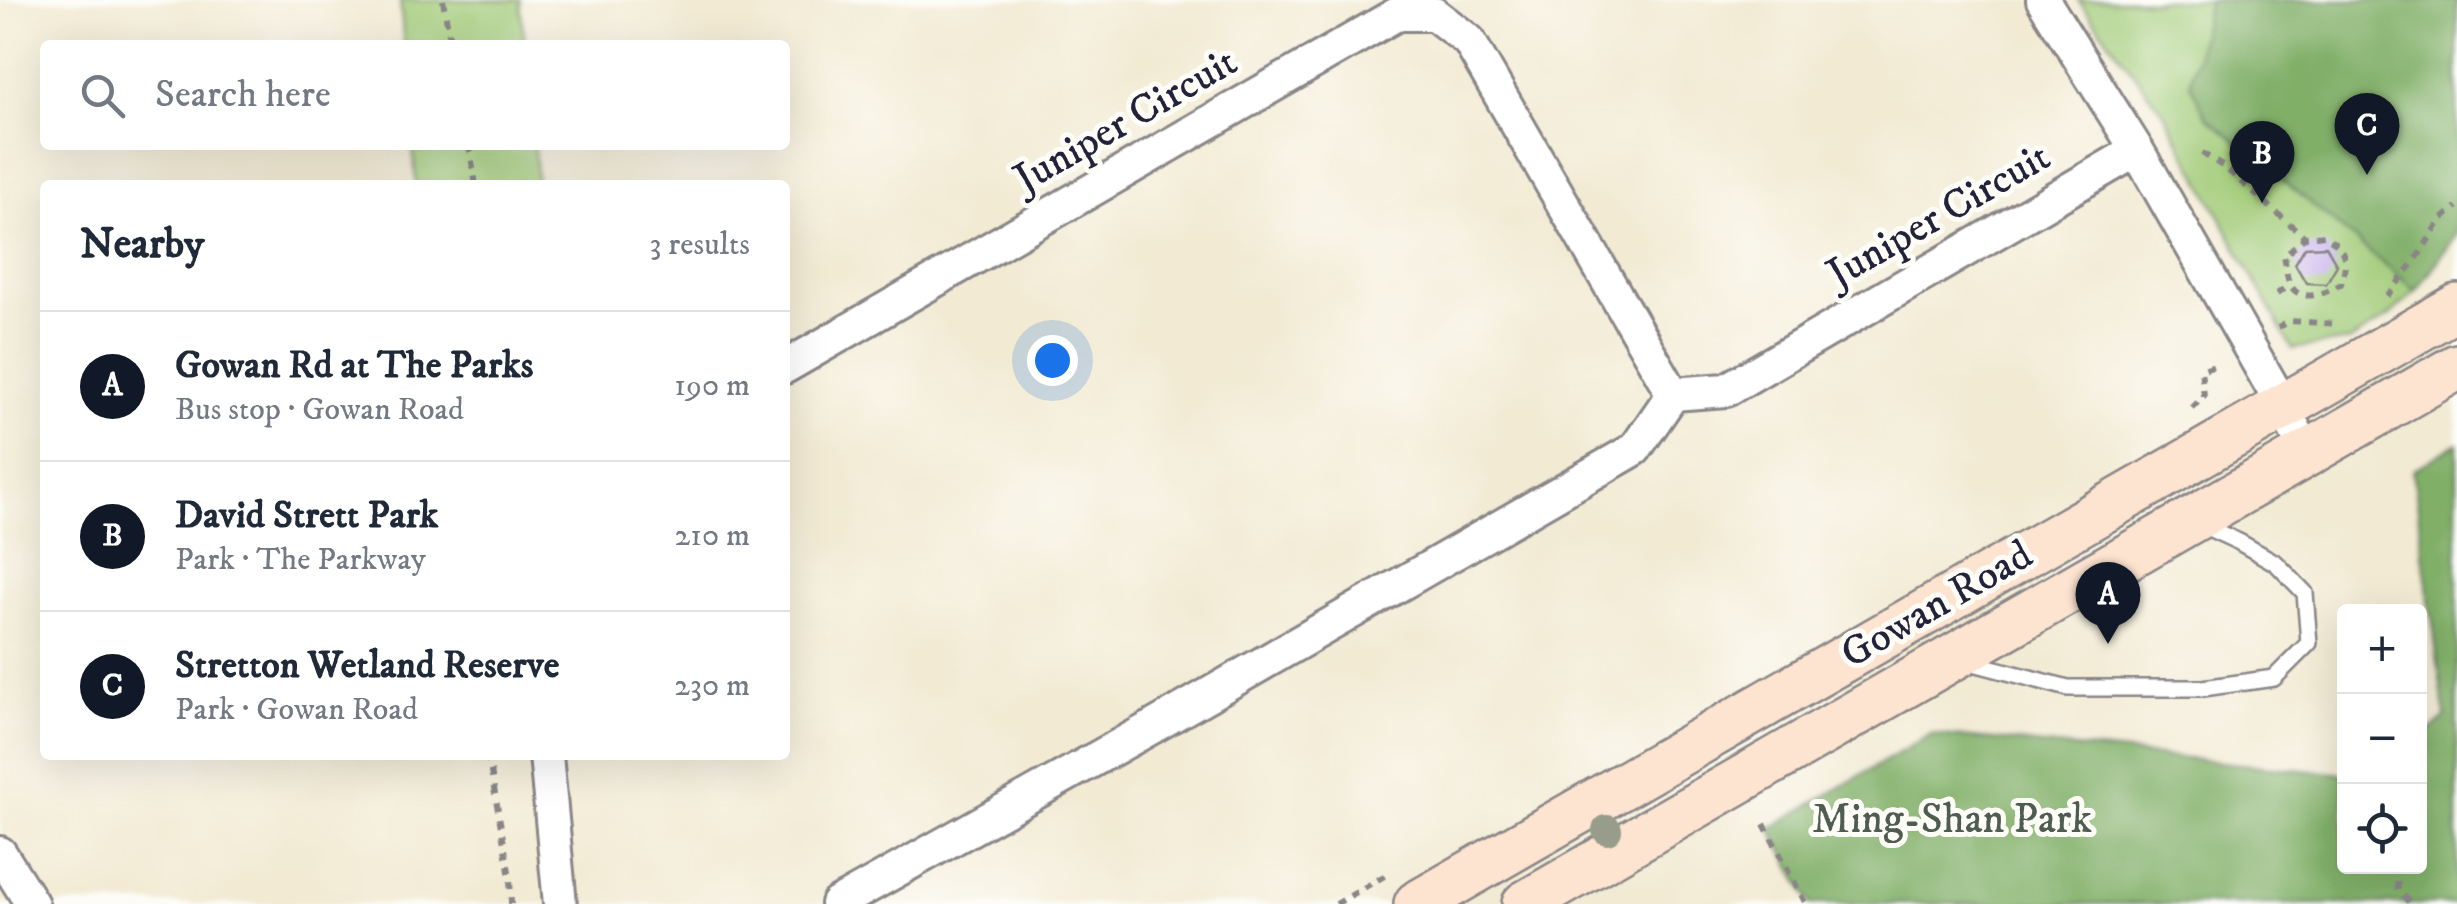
<!DOCTYPE html>
<html lang="en">
<head>
<meta charset="utf-8">
<style>
  :root { --surface:#fff; --page:#f2f2f3; --text:#1f2937; --muted:#747a83; --line:#e0e1e3; --accent:#111827 }
  body { margin:0; font-family:"IM FELL DW Pica",serif; background:var(--page); color:var(--text) }
  .controls { position:absolute; right:30px; bottom:30px; display:grid; overflow:hidden; border-radius:10px; box-shadow:0 10px 40px #0002 }
  .controls button { width:90px; height:90px; display:grid; place-items:center; padding:0; border:0; border-bottom:2px solid var(--line); background:var(--surface); color:var(--text); font:50px sans-serif }
  .you { position:absolute; left:1052px; top:360px; width:35px; height:35px; margin:-25px; border:8px solid #fff; border-radius:50%; background:#1a73e8; box-shadow:0 0 0 15px #1a73e833 }
  .badge { display:grid; place-items:center; width:65px; height:65px; border-radius:50%; background:var(--accent); color:#fff; font-size:32px; font-weight:700 }
  .pin { position:absolute; translate:-50% -82px; filter:drop-shadow(0 2px 5px #0008) }
  .pin::after { content:''; position:absolute; top:52px; width:35px; height:30px; background:inherit; clip-path:polygon(0 0,100% 0,50% 100%) }
  .list { margin:0; padding:0; list-style:none }
  h2 { display:flex; justify-content:space-between; align-items:center; height:130px; margin:0; padding:0 40px; font-size:42px }
  h2 small { font-size:32px; font-weight:400; color:var(--muted) }
  .list li { display:grid; grid-template-columns:65px 1fr auto; gap:30px; align-items:center; box-sizing:border-box; height:150px; padding:0 40px; border-top:2px solid var(--line) }
  .list b { display:block; font-size:38px; white-space:nowrap }
  .list p { margin:0; font-size:32px; white-space:nowrap; color:var(--muted) }
  .list em { font-size:32px; font-style:normal; color:var(--muted) }
  .icon { flex:none; width:55px; height:55px; fill:none; stroke:currentColor; stroke-width:2; stroke-linecap:round; stroke-linejoin:round }
  .map { position:relative; flex:none; width:2457px; height:904px; overflow:hidden }
  .search { position:absolute; background:var(--surface); box-shadow:0 10px 40px #0002; left:40px; top:40px; width:750px; height:110px; display:flex; align-items:center; gap:25px; box-sizing:border-box; padding:0 35px; border-radius:10px; color:var(--muted); font-size:38px }
  .panel { position:absolute; background:var(--surface); box-shadow:0 10px 40px #0002; left:40px; top:180px; width:750px; height:580px; border-radius:10px }
  .map>svg:first-child { display:block }
  .green { fill:#a1cb78; stroke:#62765a; stroke-width:2.5 }
  .forest { fill:#80af68; stroke:#516852; stroke-width:2.5 }
  .building { fill:#bfa6ed }
  .lines { fill:none; stroke-linecap:round; stroke-linejoin:round }
  .service-casing { stroke:#8a8687; stroke-width:20 }
  .minor-casing { stroke:#8a8687; stroke-width:38 }
  .secondary-casing { stroke:#8a8687; stroke-width:50 }
  .path { stroke:#8a8687; stroke-width:6; stroke-dasharray:8 8; stroke-linecap:butt }
  .service { stroke:#fff; stroke-width:15 }
  .minor { stroke:#fff; stroke-width:32 }
  .secondary { stroke:#fde4d0; stroke-width:45 }
  .tree { fill:#989c8b }
  .labels { text-anchor:middle; dominant-baseline:central; stroke-width:10; stroke-linejoin:round; paint-order:stroke }
  .street-label { font-size:42px; fill:#22223b; stroke:#fdfcf7 }
  .park-label { font-size:42px; fill:#4e5d50; stroke:#fdfcf7 }
</style>
</head>
<body>
<div class="map">
<svg width="2457" height="904" viewBox="0 0 2457 904">
  <rect width="100%" height="100%" fill="#fdfcf7"/>
  <filter id="ink" filterUnits="userSpaceOnUse"><feTurbulence type="fractalNoise" baseFrequency=".01" numOctaves="2"/><feDisplacementMap in="SourceGraphic" scale="20" xChannelSelector="R" yChannelSelector="G"/><feConvolveMatrix kernelMatrix="1 2 1 2 8 2 1 2 1" color-interpolation-filters="sRGB"/></filter>
  <filter id="wash" filterUnits="userSpaceOnUse"><feTurbulence type="fractalNoise" baseFrequency=".0048" numOctaves="4" result="noise"/><feDisplacementMap in="SourceGraphic" scale="40" xChannelSelector="R" yChannelSelector="G"/><feGaussianBlur stdDeviation="2.25" result="paint"/><feColorMatrix in="noise" values="0 0 0 0 0 0 0 0 0 0 0 0 0 0 0 0 0 1.4 0 .05"/><feComposite in="paint" operator="in"/></filter>
  <g filter="url(#wash)">
    <rect width="100%" height="100%" fill="#f2ead3"/>
    <path class="green" d="M 400,0 L 520,0 L 524,45 L 404,45 Z
      M 2078,0 L 2457,0 L 2457,234 L 2416,291 L 2391,315 L 2350,341 L 2292,349 L 2163,111 Z
      M 413,145 L 534,145 L 537,185 L 416,185 Z"/>
    <path class="forest" d="M 2209,0 L 2457,0 L 2457,234 L 2416,291 L 2206,116 L 2190,83 Z
      M 2457,443 L 2457,904 L 1811,904 L 1771,828 L 1931,734 L 2344,774 L 2344,866 L 2420,866 L 2420,739 L 2445,718 L 2413,470 Z"/>
    <g id="blocks">
      <path class="building" d="M 2326,246 L 2337,265 L 2326,284 L 2306,283 L 2295,264 L 2305,247 Z"/>
    </g>
  </g>
  <g filter="url(#ink)">
    <use href="#blocks" fill-opacity="0" stroke="#8a8687" stroke-width="2.5"/>
    <g class="lines">
      <defs>
        <path id="service" d="M 1966,661 L 2068,688 L 2203,688 L 2274,678 L 2309,643 L 2305,593 L 2276,563 L 2239,542 L 2202,525"/>
        <path id="minor" d="M 2043,0 L 2137,150 L 2283,406 L 2306,452
          M 785,367 L 1397,14 L 1434,14 L 1469,41 L 1673,394
          M 1673,394 L 1726,390 L 2137,150
          M 546,755 L 560,904
          M 0,853 L 32,904
          M 837,904 L 1154,726 L 1635,449 L 1673,394"/>
        <path id="secondary" d="M 1417,904 L 2457,307
          M 1525,904 L 2457,367"/>
      </defs>
      <use href="#service" class="service-casing"/>
      <use href="#minor" class="minor-casing"/>
      <use href="#secondary" class="secondary-casing"/>
      <path class="path" d="M 443,0 L 451,45
        M 469,145 L 476,185
        M 2202,153 L 2225,168 L 2305,237 L 2325,235 C 2347,251 2348,259 2341,284 C 2326,294 2298,305 2289,282 C 2286,275 2286,264 2284,256 L 2305,237
        M 2277,294 L 2289,285
        M 2387,296 L 2413,264 L 2441,220 L 2457,207
        M 2278,328 L 2290,321 L 2338,324
        M 2192,408 L 2204,396 L 2201,370 L 2220,363
        M 488,755 L 510,877 L 511,904
        M 1764,824 L 1806,904
        M 2396,866 L 2398,890 L 2411,904
        M 1336,904 L 1386,875"/>
      <use href="#service" class="service"/>
      <use href="#minor" class="minor"/>
      <use href="#secondary" class="secondary"/>
    </g>
    <circle class="tree" cx="1607" cy="830" r="15"/>
  </g>
  <g class="labels">
    <g class="street-label">
      <text transform="translate(1126 121) rotate(-30)">Juniper Circuit</text>
      <text transform="translate(1939 216) rotate(-30)">Juniper Circuit</text>
      <text transform="translate(1937 605) rotate(-30)">Gowan Road</text>
    </g>
    <g class="park-label">
      <text x="1952" y="820">Ming-Shan Park</text>
    </g>
  </g>
</svg>
<div class="controls">
<button>+</button>
<button>−</button>
<button><svg class="icon" aria-label="locate" viewBox="0 0 24 24"><circle cx="12" cy="12" r="6"/><path d="M12 2v4M12 18v4M2 12h4M18 12h4"/></svg></button>
</div>
<div class="you"></div>
<div class="pin badge" style="left:2108px;top:644px">A</div>
<div class="pin badge" style="left:2262px;top:203px">B</div>
<div class="pin badge" style="left:2367px;top:175px">C</div>
<div class="search"><svg class="icon" aria-label="search" viewBox="0 0 24 24"><circle cx="10" cy="10" r="6"/><path d="M15 15l6 6"/></svg>Search here</div>
<section class="panel">
<h2>Nearby<small>3 results</small></h2>
<ul class="list">
<li><span class="badge">A</span><div><b>Gowan Rd at The Parks</b><p>Bus stop · Gowan Road</p></div><em>190 m</em></li>
<li><span class="badge">B</span><div><b>David Strett Park</b><p>Park · The Parkway</p></div><em>210 m</em></li>
<li><span class="badge">C</span><div><b>Stretton Wetland Reserve</b><p>Park · Gowan Road</p></div><em>230 m</em></li>
</ul>
</section>
</div>
</body>
</html>
